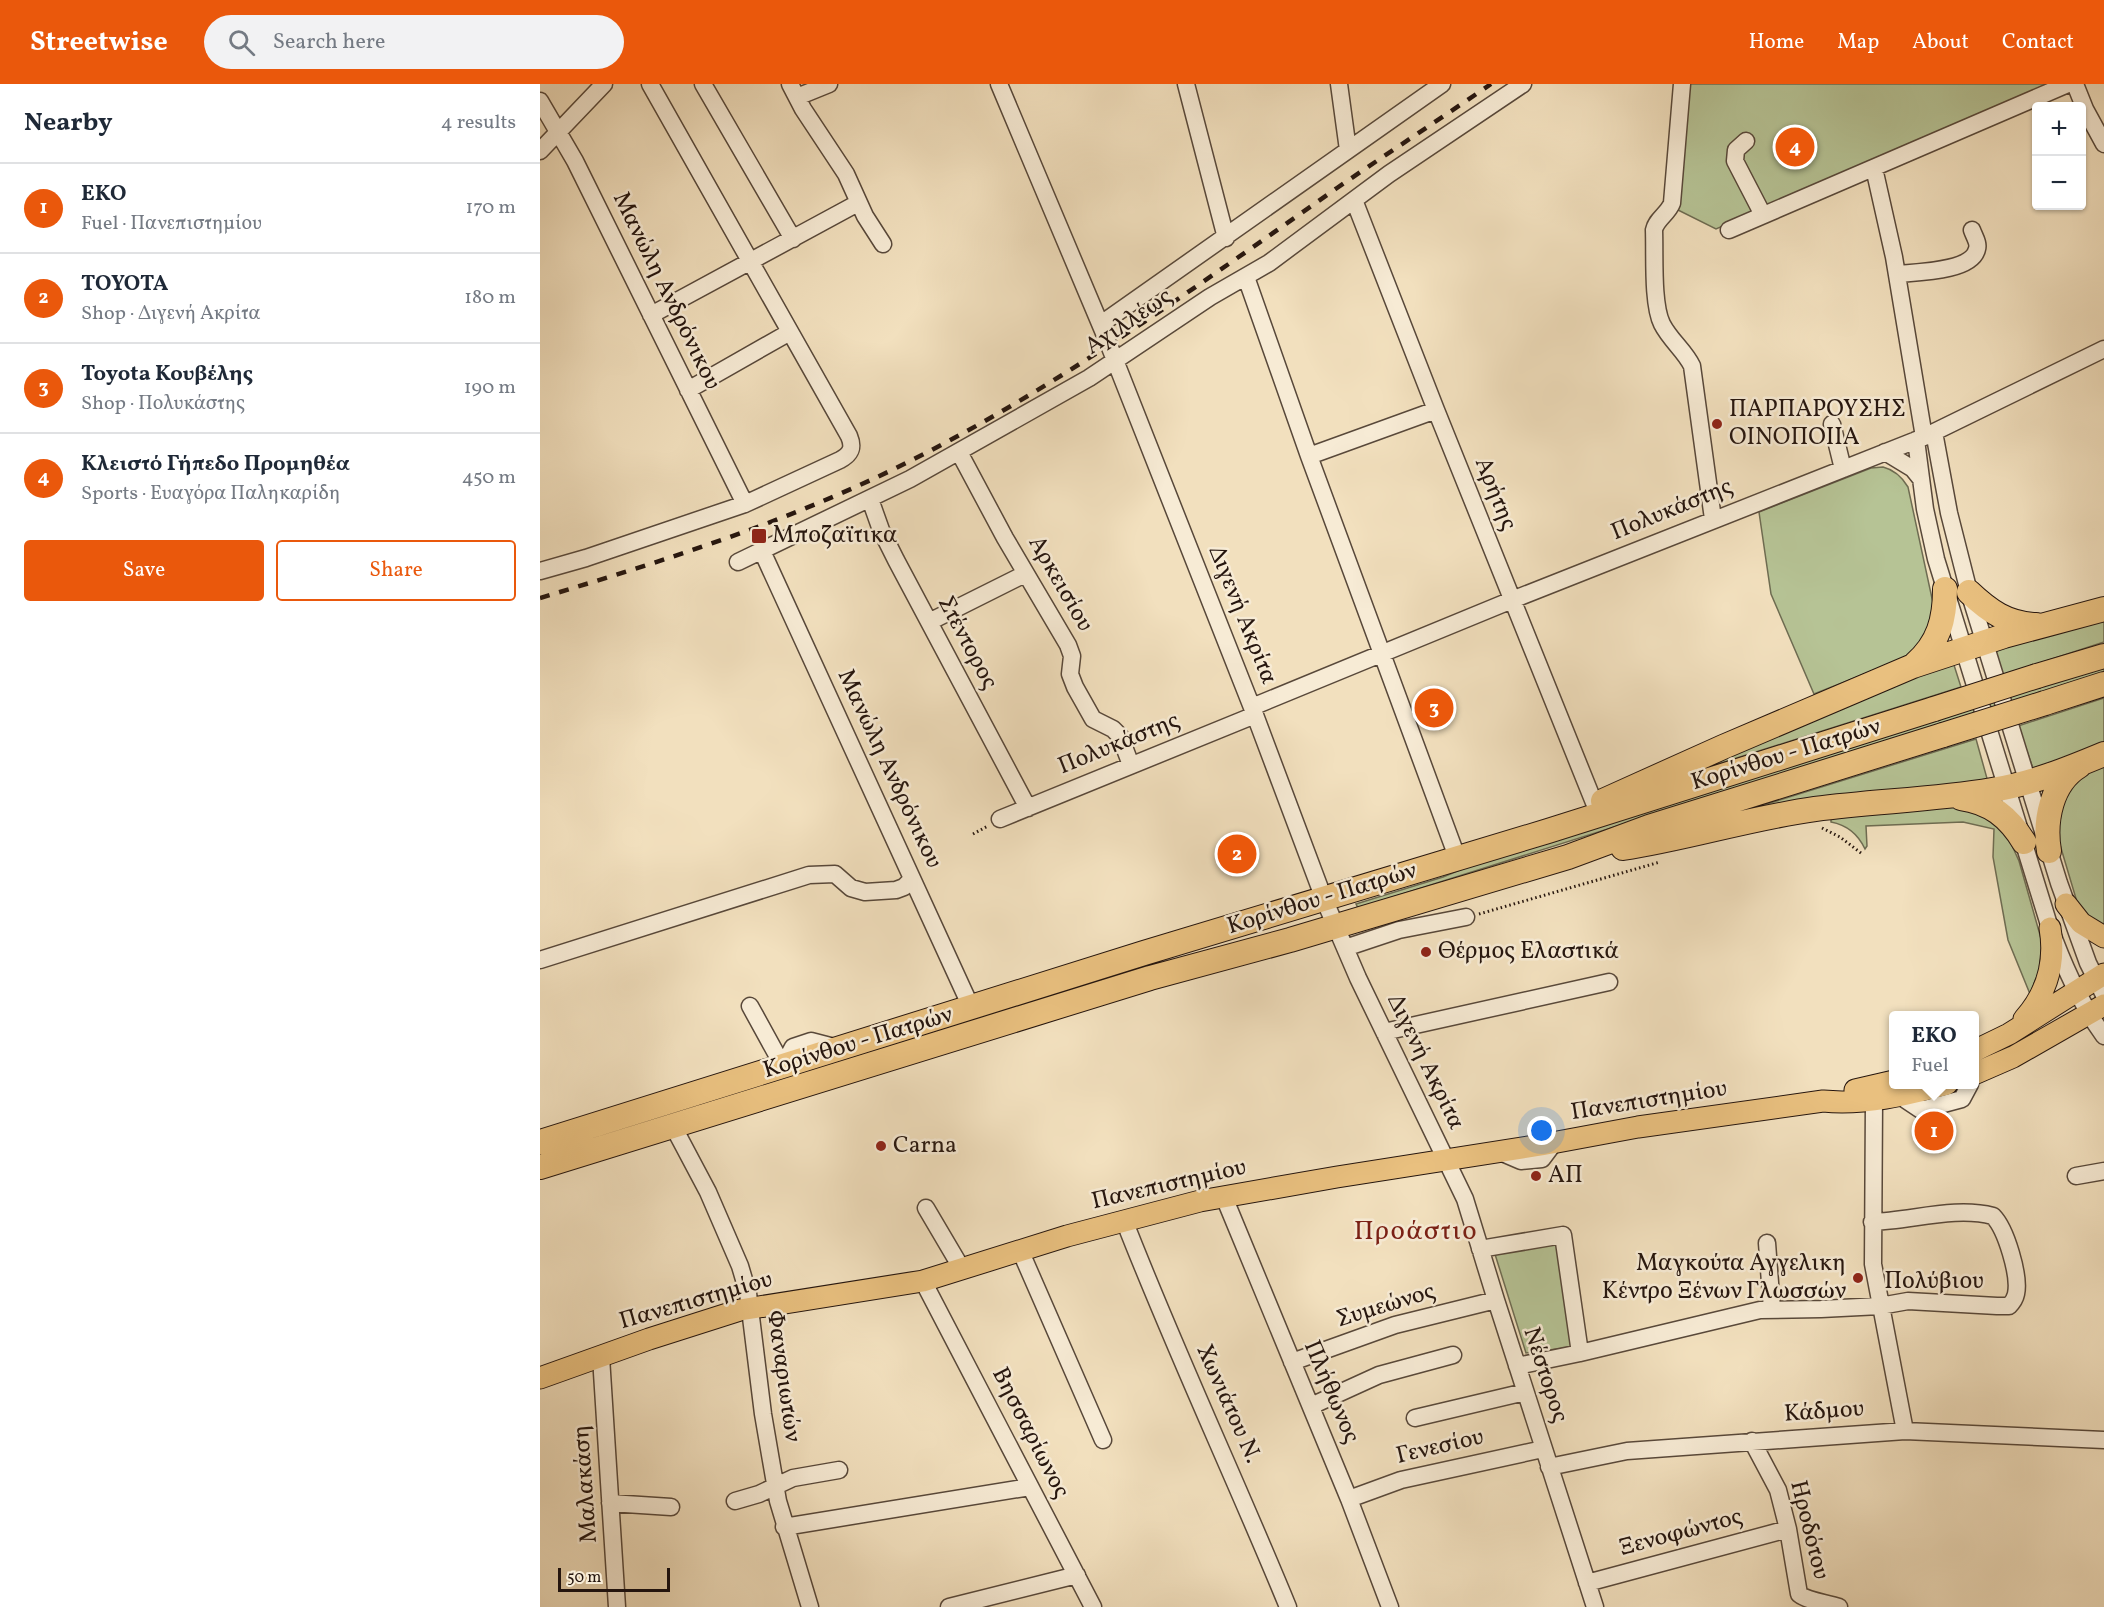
<!DOCTYPE html>
<html lang="en">
<head>
<meta charset="utf-8">
<style>
  :root { --surface:#fff; --page:#f2f2f3; --text:#1f2937; --muted:#747a83; --line:#e0e1e3; --accent:#ea580c }
  body { margin:0; font-family:Vollkorn,serif; background:var(--page); color:var(--text) }
  .controls { position:absolute; right:18px; top:18px; display:grid; overflow:hidden; border-radius:6px; box-shadow:0 2px 4px #0004 }
  .controls button { width:54px; height:54px; display:grid; place-items:center; padding:0; border:0; border-bottom:2px solid var(--line); background:var(--surface); color:var(--text); font:30px sans-serif }
  .scale { position:absolute; left:18px; bottom:15px; width:112px; box-sizing:border-box; padding-left:6px; border:3px solid #25150e; border-top:0; font-size:16px; line-height:21px; white-space:nowrap; color:#25150e; -webkit-text-stroke:4px #f7ebd5; paint-order:stroke }
  .you { position:absolute; left:1002px; top:1047px; width:21px; height:21px; margin:-15px; border:4px solid #fff; border-radius:50%; background:#1a73e8; box-shadow:0 0 0 9px #1a73e833 }
  .badge { display:grid; place-items:center; width:39px; height:39px; border-radius:50%; background:var(--accent); color:#fff; font-size:20px; font-weight:700 }
  .pin { position:absolute; translate:-50% -50%; border:3px solid #fff; box-shadow:0 2px 6px #0006 }
  .popup { position:absolute; left:1349px; top:927px; width:90px; height:78px; box-sizing:border-box; display:grid; place-content:center; border-radius:6px; background:var(--surface); filter:drop-shadow(0 2px 4px #0005); font-size:20px; white-space:nowrap; color:var(--muted) }
  .popup b { font-size:22px; color:var(--text) }
  .popup::after { content:''; position:absolute; left:50%; top:100%; margin-left:-12px; border:12px solid transparent; border-top-color:var(--surface) }
  .list { margin:0; padding:0; list-style:none }
  h2 { display:flex; justify-content:space-between; align-items:center; height:78px; margin:0; padding:0 24px; font-size:26px }
  h2 small { font-size:20px; font-weight:400; color:var(--muted) }
  .list li { display:grid; grid-template-columns:39px 1fr auto; gap:18px; align-items:center; box-sizing:border-box; height:90px; padding:0 24px; border-top:2px solid var(--line) }
  .list b { display:block; font-size:22px; white-space:nowrap }
  .list p { margin:0; font-size:20px; white-space:nowrap; color:var(--muted) }
  .list em { font-size:20px; font-style:normal; color:var(--muted) }
  .actions { display:flex; gap:12px; padding:18px 24px }
  .actions a { flex:1; padding:14px 0; border:2px solid var(--accent); border-radius:6px; text-align:center; font-size:21px; color:var(--accent) }
  .actions .main { background:var(--accent); color:#fff }
  .icon { flex:none; width:33px; height:33px; fill:none; stroke:currentColor; stroke-width:2; stroke-linecap:round; stroke-linejoin:round }
  .map { position:relative; flex:none; width:1564px; height:1523px; overflow:hidden }
  header { display:flex; align-items:center; gap:36px; box-sizing:border-box; height:84px; padding:0 30px; background:var(--accent); color:#fff }
  header strong { font-size:28px }
  nav { display:flex; gap:33px; margin-inline-start:auto; font-size:21px }
  .search { width:420px; height:54px; background:var(--page); display:flex; align-items:center; gap:15px; box-sizing:border-box; padding:0 21px; border-radius:33px; color:var(--muted); font-size:22px }
  main { display:flex }
  aside { flex:1; background:var(--surface) }
  .map>svg:first-child { display:block }
  .green { fill:#b6c395; stroke:#6e6c52; stroke-width:1.5 }
  .lines { fill:none; stroke-linecap:round; stroke-linejoin:round }
  .minor-casing { stroke:#58483a; stroke-width:19 }
  .major-casing { stroke:#25150e; stroke-width:23 }
  .highway-casing { stroke:#25150e; stroke-width:26 }
  .path { stroke:#25150e; stroke-width:3; stroke-dasharray:1.5 3; stroke-linecap:butt }
  .minor { stroke:#f7ebd5; stroke-width:16 }
  .major { stroke:#e9c07f; stroke-width:21 }
  .highway { stroke:#e9c07f; stroke-width:24 }
  .rail { stroke:#25150e; stroke-width:4.5; stroke-dasharray:10 10; stroke-linecap:butt }
  .highway-bridge-casing { stroke:#25150e; stroke-width:26; stroke-linecap:butt }
  .highway-bridge { stroke:#e9c07f; stroke-width:24 }
  .poi-dot { fill:#8f2418; stroke:#f7ebd5; stroke-width:2 }
  .labels { text-anchor:middle; dominant-baseline:central; stroke-width:5; stroke-linejoin:round; paint-order:stroke }
  .street-label { font-size:24px; fill:#25150e; stroke:#f7ebd5 }
  .poi-label { font-size:24px; fill:#25150e; stroke:#f7ebd5; text-anchor:start }
  .quarter-label { font-size:27px; letter-spacing:1.5px; fill:#7a1f14; stroke:#f7ebd5 }
</style>
</head>
<body>
<header>
<strong>Streetwise</strong>
<div class="search"><svg class="icon" aria-label="search" viewBox="0 0 24 24"><circle cx="10" cy="10" r="6"/><path d="M15 15l6 6"/></svg>Search here</div>
<nav><a>Home</a><a>Map</a><a>About</a><a>Contact</a></nav>
</header>
<main>
<aside>
<h2>Nearby<small>4 results</small></h2>
<ul class="list">
<li><span class="badge">1</span><div><b>EKO</b><p>Fuel · Πανεπιστημίου</p></div><em>170 m</em></li>
<li><span class="badge">2</span><div><b>TOYOTA</b><p>Shop · Διγενή Ακρίτα</p></div><em>180 m</em></li>
<li><span class="badge">3</span><div><b>Toyota Κουβέλης</b><p>Shop · Πολυκάστης</p></div><em>190 m</em></li>
<li><span class="badge">4</span><div><b>Κλειστό Γήπεδο Προμηθέα</b><p>Sports · Ευαγόρα Παληκαρίδη</p></div><em>450 m</em></li>
</ul>
<div class="actions"><a class="main">Save</a><a>Share</a></div>
</aside>
<div class="map">
<svg width="1564" height="1523" viewBox="0 0 1564 1523">
  <rect width="100%" height="100%" fill="#f2e0be"/>
  <filter id="stains"><feTurbulence type="fractalNoise" baseFrequency=".00333" numOctaves="4"/><feColorMatrix values="0 0 0 0 .2 0 0 0 0 .09 0 0 0 0 .02 0 0 0 .5 -.17"/></filter>
  <radialGradient id="worn" r=".72"><stop offset=".6" stop-color="#630" stop-opacity="0"/><stop offset="1" stop-color="#630" stop-opacity=".3"/></radialGradient>
  <path class="green" d="M 1147,0 L 1514,0 L 1176,145 L 1138,126 Z
    M 1343,383 C 1355,386 1362,393 1368,403 L 1393,519 L 1393,530 L 1382,557 L 1365,574 L 1274,610 L 1231,510 L 1219,428 L 1331,384 Z
    M 1564,535 L 1564,558 L 1463,591 L 1454,562 Z
    M 1413,578 L 1421,603 L 1162,685 L 1244,647 Z
    M 1564,582 L 1564,588 L 818,824 L 816,820 L 903,793 L 932,781 Z
    M 1564,614 L 1564,660 L 1495,690 L 1478,642 Z
    M 1436,655 L 1448,698 L 1188,732 Z
    M 1564,679 L 1564,844 L 1548,833 L 1537,818 L 1518,754 C 1516,733 1524,711 1539,695 C 1545,689 1556,684 1564,679 Z
    M 1412,722 L 1450,733 L 1469,755 L 1479,777 L 1502,858 L 1499,887 L 1490,910 L 1468,856 L 1453,773 L 1454,745 L 1423,738 L 1326,742 L 1327,762 L 1325,765 C 1318,750 1307,741 1291,738 L 1291,734 Z
    M 1017,1156 L 1033,1263 L 986,1269 L 954,1167 Z"/>
  <g class="lines">
    <defs>
      <path id="minor" d="M 163,0 L 253,155
        M 250,0 L 263,25 L 306,90 L 325,132 L 343,160
        M 459,0 L 569,261 L 715,631 L 784,815 L 818,894 L 925,1115 L 956,1216 L 1055,1523
        M 646,0 L 686,154
        M 799,0 L 808,66
        M 1142,0 L 1132,119 C 1128,130 1116,135 1114,146 C 1115,170 1112,220 1122,240 C 1130,256 1145,267 1152,282 L 1173,435
        M 1535,0 L 1545,25 L 1564,60
        M 257,13 L 289,0
        M 0,17 L 35,77 L 205,420
        M 1206,57 L 1196,66 L 1195,77 L 1223,131
        M 0,67 L 64,0
        M 1334,84 L 1354,173 L 1384,353
        M 814,116 L 896,326 L 1055,721
        M 1189,146 L 1528,0
        M 1357,190 C 1376,188 1432,188 1437,165 C 1439,159 1434,152 1432,146
        M 706,193 L 769,372 L 917,773
        M 111,231 L 318,119
        M 561,240 L 902,0
        M 148,306 L 250,248
        M 1292,340 L 1303,385
        M 1394,348 L 1409,429 L 1429,508 L 1519,799 L 1548,879 L 1564,911
        M 1376,356 L 1385,425 L 1396,475 L 1510,844 C 1524,883 1540,919 1564,952
        M 419,368 L 465,454 L 528,561 L 532,572 L 530,590 L 535,603 L 553,635 L 573,645 L 580,652 L 591,681
        M 1345,368 L 1373,385 L 1381,395
        M 769,372 L 896,326
        M 330,415 L 341,446 L 356,476 L 488,724
        M 222,467 L 431,923
        M 198,478 L 370,395 L 549,294 L 670,213 L 729,179 L 849,90 L 983,0
        M 0,487 L 46,474 L 205,420 L 300,376 C 311,370 314,364 309,352 L 110,0
        M 389,538 L 485,490
        M 712,623 L 972,516 L 1384,353 L 1564,265
        M 460,735 L 715,631
        M 805,864 L 859,846 L 926,833
        M 0,876 L 269,791 L 295,790 L 311,804 L 325,808 L 356,806 L 364,803 L 372,795
        M 210,922 L 243,982
        M 844,948 L 1069,898
        M 243,982 L 253,963 L 271,957 L 298,964
        M 1360,1012 L 1381,1026 L 1422,1015 L 1430,1000
        M 1334,1016 L 1333,1180 L 1365,1347
        M 133,1042 L 168,1108 L 200,1182 L 208,1209 L 223,1330 L 238,1417 L 270,1523
        M 960,1068 L 981,1077 L 1002,1075 L 1014,1059
        M 1536,1092 L 1564,1087
        M 684,1113 L 809,1415 L 850,1523
        M 386,1124 L 422,1185
        M 584,1136 C 635,1267 695,1394 748,1523
        M 1227,1159 L 1232,1225
        M 940,1165 L 1023,1151 L 1040,1269
        M 480,1166 L 563,1356
        M 383,1197 L 553,1523
        M 61,1273 L 77,1523
        M 752,1278 L 855,1241 L 956,1216
        M 977,1282 L 1040,1269 L 1220,1226 L 1281,1225 L 1340,1222 L 1368,1217 L 1457,1222 L 1469,1222 C 1473,1218 1475,1215 1476,1210 C 1480,1192 1466,1145 1453,1132 C 1415,1122 1371,1137 1332,1138
        M 771,1322 L 839,1291 L 913,1271
        M 875,1334 L 985,1308
        M 1212,1357 L 1238,1406 L 1248,1445 L 1259,1510 C 1267,1517 1288,1519 1299,1523
        M 1009,1383 L 1087,1367 L 1365,1347 L 1564,1356
        M 809,1415 L 861,1396 L 1003,1365
        M 195,1417 L 219,1410 L 253,1394 L 299,1386
        M 70,1419 L 131,1423
        M 244,1443 L 490,1403
        M 1047,1499 L 1248,1445
        M 409,1523 L 537,1491"/>
      <path id="major" d="M 1526,820 L 1541,839 L 1564,853
        M 1484,935 C 1507,909 1516,879 1510,844
        M 1434,967 L 1469,950 L 1564,890
        M 1434,990 L 1473,973 L 1564,921
        M 1315,1006 L 1354,997
        M 0,1294 L 109,1255 L 200,1226 L 383,1197 L 527,1152 L 660,1117 L 797,1093 L 1001,1061 L 1098,1043 L 1283,1017 C 1325,1021 1366,1011 1407,1000"/>
      <path id="highway" d="M 1429,508 C 1449,527 1467,540 1496,541
        M 1375,580 C 1399,559 1405,535 1405,505
        M 1497,592 L 1564,572
        M 1505,619 L 1564,600
        M 1421,714 C 1450,718 1469,733 1484,758
        M 1063,717 L 1183,663 L 1373,582 L 1464,552 L 1564,525
        M 1083,764 C 1148,754 1210,734 1275,725 C 1334,717 1393,716 1452,706 C 1491,700 1528,685 1564,670
        M 1509,767 C 1504,737 1511,699 1539,682
        M 0,1058 L 604,869 L 1008,747 L 1394,625
        M 0,1083 L 610,894 L 750,856 L 1028,773 L 1109,743 L 1403,651"/>
    </defs>
    <use href="#minor" class="minor-casing"/>
    <use href="#major" class="major-casing"/>
    <use href="#highway" class="highway-casing"/>
    <path class="path" d="M 1282,744 L 1300,753 L 1321,769
      M 433,750 L 448,742
      M 939,830 L 1120,778"/>
    <use href="#minor" class="minor"/>
    <use href="#major" class="major"/>
    <use href="#highway" class="highway"/>
    <path class="rail" d="M 0,514 C 120,478 241,440 354,385 C 512,308 654,204 797,104 C 848,69 900,35 951,0"/>
    <defs>
      <path id="highway-bridge" d="M 1394,625 L 1497,592
        M 1403,651 L 1505,619"/>
    </defs>
    <use href="#highway-bridge" class="highway-bridge-casing"/>
    <use href="#highway-bridge" class="highway-bridge"/>
  </g>
  <g class="poi-dot">
    <circle cx="1177" cy="340" r="6"/>
    <rect x="211" y="444" width="16" height="16" rx="3"/>
    <circle cx="886" cy="868" r="6"/>
    <circle cx="341" cy="1062" r="6"/>
    <circle cx="996" cy="1092" r="6"/>
    <circle cx="1318" cy="1194" r="6"/>
  </g>
  <g class="labels">
    <g class="street-label">
      <text transform="translate(126 207) rotate(64)">Μανώλη Ανδρόνικου</text>
      <text transform="translate(589 238) rotate(-34)">Αχιλλέως</text>
      <text transform="translate(955 410) rotate(68)">Αρήτης</text>
      <text transform="translate(1132 426) rotate(-22)">Πολυκάστης</text>
      <text transform="translate(520 500) rotate(60)">Αρκεισίου</text>
      <text transform="translate(702 531) rotate(68)">Διγενή Ακρίτα</text>
      <text transform="translate(427 559) rotate(62)">Στέντορος</text>
      <text transform="translate(579 660) rotate(-22)">Πολυκάστης</text>
      <text transform="translate(1246 671) rotate(-17)">Κορίνθου - Πατρών</text>
      <text transform="translate(349 685) rotate(65)">Μανώλη Ανδρόνικου</text>
      <text transform="translate(782 815) rotate(-17)">Κορίνθου - Πατρών</text>
      <text transform="translate(318 959) rotate(-17)">Κορίνθου - Πατρών</text>
      <text transform="translate(885 978) rotate(64)">Διγενή Ακρίτα</text>
      <text transform="translate(1109 1017) rotate(-9)">Πανεπιστημίου</text>
      <text transform="translate(629 1101) rotate(-13)">Πανεπιστημίου</text>
      <text x="1394" y="1198">Πολύβιου</text>
      <text transform="translate(156 1217) rotate(-16)">Πανεπιστημίου</text>
      <text transform="translate(846 1222) rotate(-17)">Συμεώνος</text>
      <text transform="translate(1005 1291) rotate(72)">Νέστορος</text>
      <text transform="translate(243 1292) rotate(82)">Φαναριωτών</text>
      <text transform="translate(791 1308) rotate(67)">Πλήθωνος</text>
      <text transform="translate(688 1320) rotate(66)">Χωνιάτου Ν.</text>
      <text transform="translate(1284 1328) rotate(-4)">Κάδμου</text>
      <text transform="translate(490 1349) rotate(63)">Βησσαρίωνος</text>
      <text transform="translate(900 1363) rotate(-13)">Γενεσίου</text>
      <text transform="translate(46 1400) rotate(-94)">Μαλακάση</text>
      <text transform="translate(1269 1446) rotate(76)">Ηροδότου</text>
      <text transform="translate(1141 1449) rotate(-15)">Ξενοφώντος</text>
    </g>
    <g class="poi-label">
      <text x="1189" y="326">ΠΑΡΠΑΡΟΥΣΗΣ<tspan x="1189" dy="28">ΟΙΝΟΠΟΙΙΑ</tspan></text>
      <text x="232" y="452">Μποζαϊτικα</text>
      <text x="898" y="868">Θέρμος Ελαστικά</text>
      <text x="353" y="1062">Carna</text>
      <text x="1008" y="1092">ΑΠ</text>
      <text x="1306" y="1180" text-anchor="end">Μαγκούτα Αγγελικη<tspan x="1306" dy="28">Κέντρο Ξένων Γλωσσών</tspan></text>
    </g>
    <g class="quarter-label">
      <text x="876" y="1148">Προάστιο</text>
    </g>
  </g>
  <rect width="100%" height="100%" filter="url(#stains)"/>
  <rect width="100%" height="100%" fill="url(#worn)"/>
</svg>
<div class="controls">
<button>+</button>
<button>−</button>
</div>
<div class="scale">50 m</div>
<div class="you"></div>
<div class="pin badge" style="left:1394px;top:1047px">1</div>
<div class="popup"><b>EKO</b>Fuel</div>
<div class="pin badge" style="left:697px;top:770px">2</div>
<div class="pin badge" style="left:894px;top:624px">3</div>
<div class="pin badge" style="left:1255px;top:63px">4</div>
</div>
</main>
</body>
</html>
